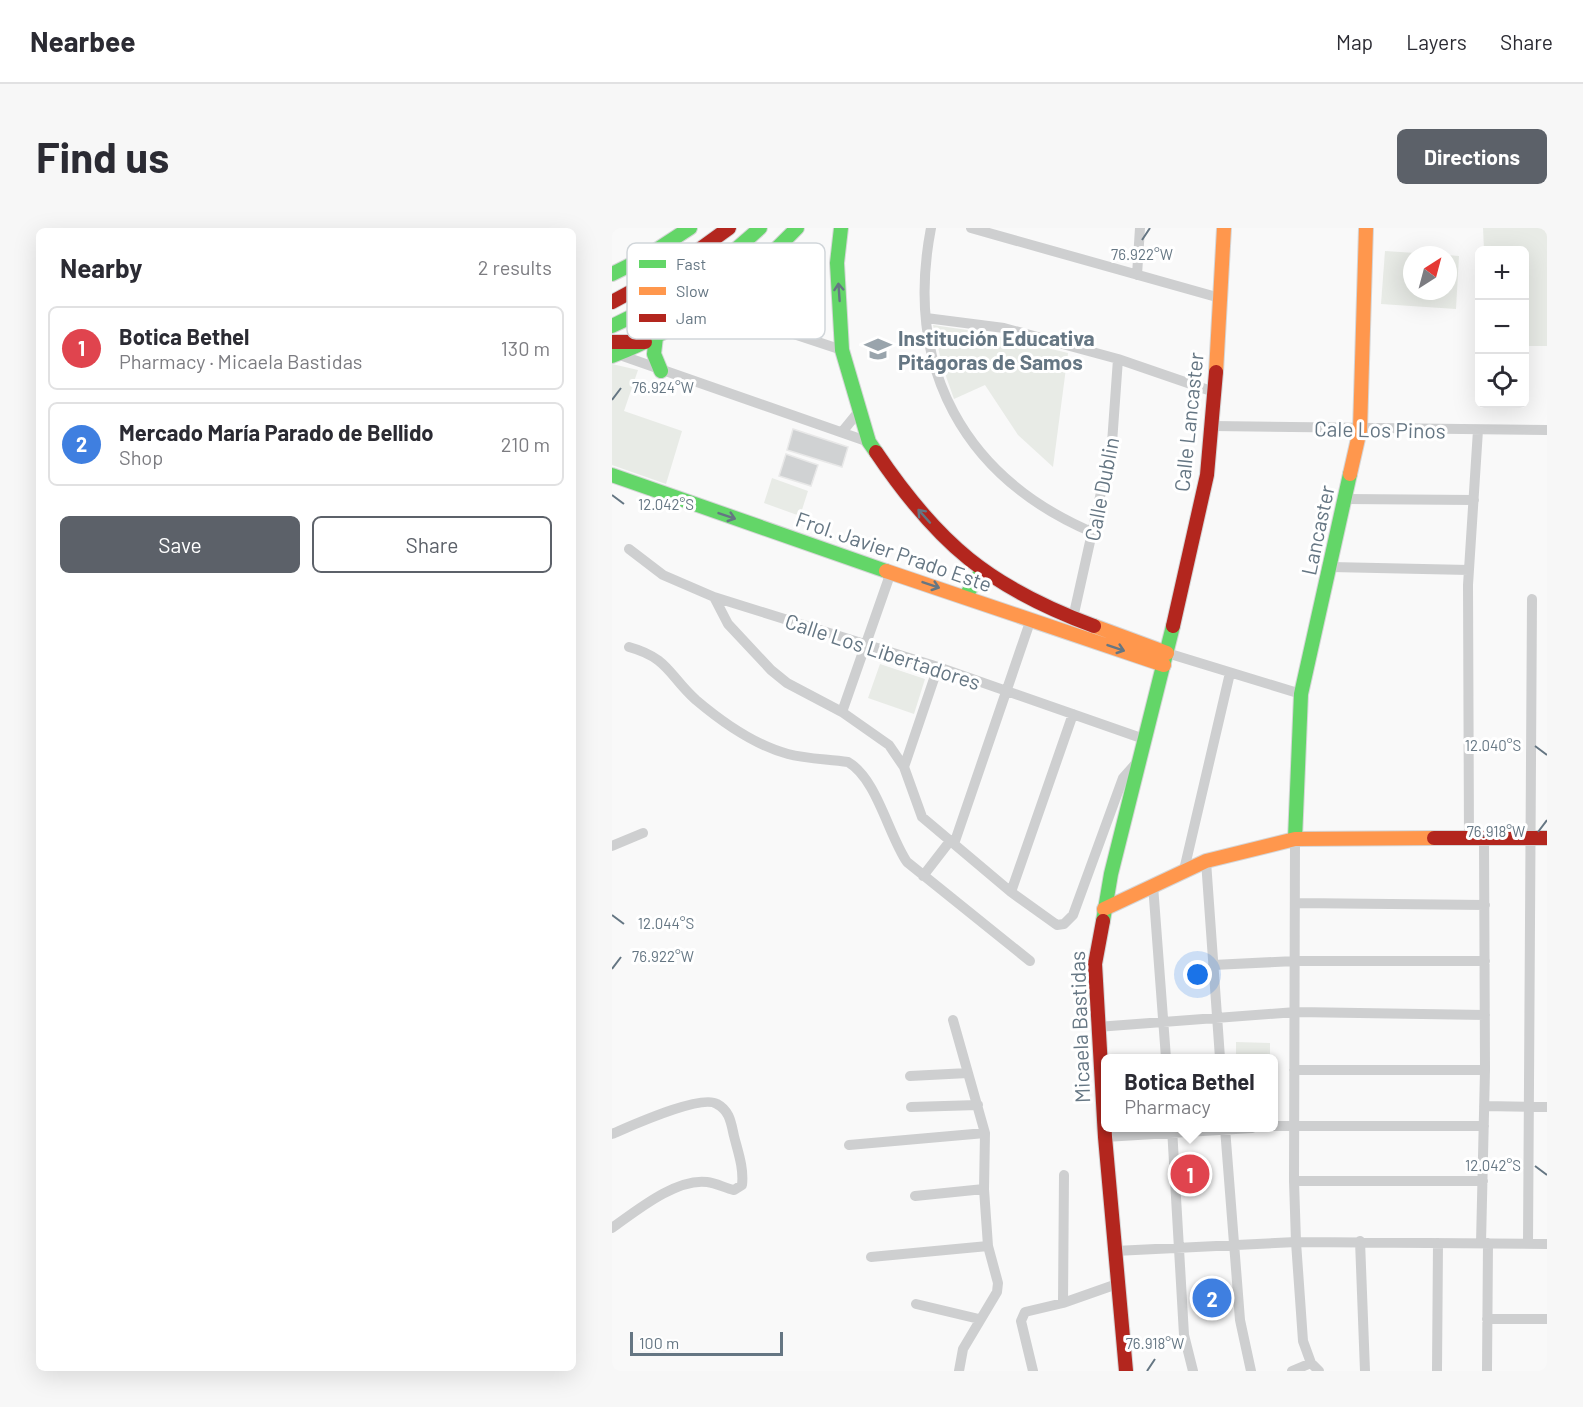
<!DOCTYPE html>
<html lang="en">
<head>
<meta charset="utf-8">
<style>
  :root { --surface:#fff; --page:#f7f7f7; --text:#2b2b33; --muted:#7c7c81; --line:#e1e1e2; --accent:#5c6169 }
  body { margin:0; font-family:Barlow,sans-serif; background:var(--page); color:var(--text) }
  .controls { position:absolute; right:18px; top:18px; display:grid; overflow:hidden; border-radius:9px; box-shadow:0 6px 24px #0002 }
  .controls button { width:54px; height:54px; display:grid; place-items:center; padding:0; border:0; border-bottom:2px solid var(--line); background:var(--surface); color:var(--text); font:30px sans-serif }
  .compass { position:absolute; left:791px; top:18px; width:54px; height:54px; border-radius:50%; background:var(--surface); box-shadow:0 6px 24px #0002; rotate:36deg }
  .scale { position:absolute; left:18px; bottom:15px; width:153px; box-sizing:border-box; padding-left:6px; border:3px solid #657683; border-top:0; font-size:16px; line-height:21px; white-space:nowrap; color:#657683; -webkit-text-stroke:4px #fff; paint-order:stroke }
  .you { position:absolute; left:586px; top:747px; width:21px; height:21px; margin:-15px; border:4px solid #fff; border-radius:50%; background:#1a73e8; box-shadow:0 0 0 9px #1a73e833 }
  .badge { display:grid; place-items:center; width:39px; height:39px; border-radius:50%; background:var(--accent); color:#fff; font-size:20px; font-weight:700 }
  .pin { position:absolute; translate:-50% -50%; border:3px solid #fff; box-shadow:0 2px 6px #0006 }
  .popup { position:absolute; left:489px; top:826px; width:177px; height:78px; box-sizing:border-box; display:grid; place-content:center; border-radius:9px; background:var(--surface); filter:drop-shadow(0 2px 4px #0005); font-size:20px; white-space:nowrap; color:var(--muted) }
  .popup b { font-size:22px; color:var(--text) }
  .popup::after { content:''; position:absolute; left:50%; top:100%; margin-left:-12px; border:12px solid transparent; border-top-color:var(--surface) }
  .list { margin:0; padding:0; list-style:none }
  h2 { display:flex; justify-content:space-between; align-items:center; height:78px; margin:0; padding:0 24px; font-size:26px }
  h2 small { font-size:20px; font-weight:400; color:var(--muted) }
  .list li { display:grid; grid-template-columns:39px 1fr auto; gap:18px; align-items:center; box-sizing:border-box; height:84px; margin:0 12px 12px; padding:0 12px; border:2px solid var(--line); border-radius:9px }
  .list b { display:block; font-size:22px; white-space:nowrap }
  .list p { margin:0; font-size:20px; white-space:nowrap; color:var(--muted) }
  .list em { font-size:20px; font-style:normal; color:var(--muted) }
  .actions { display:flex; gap:12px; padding:18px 24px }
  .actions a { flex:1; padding:14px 0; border:2px solid var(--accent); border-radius:9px; text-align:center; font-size:21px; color:var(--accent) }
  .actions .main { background:var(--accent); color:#fff }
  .icon { flex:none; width:33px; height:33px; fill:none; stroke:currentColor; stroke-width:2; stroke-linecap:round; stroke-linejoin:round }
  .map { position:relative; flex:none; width:935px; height:1143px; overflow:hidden; border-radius:9px }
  header { display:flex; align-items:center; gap:36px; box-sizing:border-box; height:84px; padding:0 30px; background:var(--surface); border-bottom:2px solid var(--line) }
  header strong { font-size:28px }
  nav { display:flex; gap:33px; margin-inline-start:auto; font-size:21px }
  .intro { display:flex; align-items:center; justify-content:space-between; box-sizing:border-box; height:144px; padding:0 36px }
  h1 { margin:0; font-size:42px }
  .button { padding:15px 27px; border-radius:9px; background:var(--accent); color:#fff; font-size:21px; font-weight:700 }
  main { display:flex; gap:36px; padding:0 36px }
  aside { flex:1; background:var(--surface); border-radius:9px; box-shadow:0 6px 24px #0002 }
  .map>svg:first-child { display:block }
  .green { fill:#e8ebe6 }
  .building { fill:#d0d2d3; stroke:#e8e8e8; stroke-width:1.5 }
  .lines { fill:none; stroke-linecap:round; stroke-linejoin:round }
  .fast-casing { stroke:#d5d6d7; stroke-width:16 }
  .slow-casing { stroke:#d5d6d7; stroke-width:16 }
  .jam-casing { stroke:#d5d6d7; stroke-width:16 }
  .street { stroke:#cecfd0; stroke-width:10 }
  .fast { stroke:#63d668; stroke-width:14 }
  .slow { stroke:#ff974d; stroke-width:14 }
  .jam { stroke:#b3261e; stroke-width:14 }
  .oneway { stroke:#657683 }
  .ticks { fill:none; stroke:#657683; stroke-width:2 }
  .labels { text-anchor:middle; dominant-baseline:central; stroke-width:6; stroke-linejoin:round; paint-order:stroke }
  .poi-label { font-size:21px; font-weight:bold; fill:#657683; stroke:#fff; text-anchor:start }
  .street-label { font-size:21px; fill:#657683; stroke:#fff }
  .key { fill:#fff; stroke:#d1d6da; stroke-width:1.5 }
  .key-label { font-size:16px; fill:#657683 }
  .ticks-label { font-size:15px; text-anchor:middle; fill:#657683; stroke:#fff; stroke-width:6; stroke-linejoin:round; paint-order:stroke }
</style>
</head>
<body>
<header>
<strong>Nearbee</strong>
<nav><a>Map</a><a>Layers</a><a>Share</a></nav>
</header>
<div class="intro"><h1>Find us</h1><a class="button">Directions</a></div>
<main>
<aside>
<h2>Nearby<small>2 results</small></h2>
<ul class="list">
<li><span class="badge" style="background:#e0444e">1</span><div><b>Botica Bethel</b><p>Pharmacy · Micaela Bastidas</p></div><em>130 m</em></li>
<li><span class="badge" style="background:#3f7fe0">2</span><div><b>Mercado María Parado de Bellido</b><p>Shop</p></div><em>210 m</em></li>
</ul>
<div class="actions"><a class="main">Save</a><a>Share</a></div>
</aside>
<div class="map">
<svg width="935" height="1143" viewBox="0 0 935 1143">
  <rect width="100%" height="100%" fill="#f9f9f9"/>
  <path class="green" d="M 871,0 L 935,0 L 935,118 L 913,118 L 912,22 L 872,22 Z
    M 773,23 L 834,27 L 800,27 L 800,63 L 836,63 L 836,27 L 847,28 L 844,81 L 769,76 Z
    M 321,97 L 369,104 L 456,125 L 441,239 L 406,207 L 373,157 L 342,171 L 330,137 Z
    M 0,136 L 26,142 L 12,183 L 70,203 L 54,256 L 0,237 Z
    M 160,250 L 196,263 L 188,288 L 152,275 Z
    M 268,436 L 313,451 L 302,486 L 256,470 Z
    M 624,814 L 658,815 L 658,830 L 624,830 Z"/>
  <path class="building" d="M 195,23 L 198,26 L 191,32 L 188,29 Z
    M 183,35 L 206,44 L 202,56 L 179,47 Z
    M 181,201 L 236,219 L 230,239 L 175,222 Z
    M 174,226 L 206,237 L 199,258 L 167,248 Z"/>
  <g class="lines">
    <defs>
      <path id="fast" d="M 229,0 L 225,35 L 230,122 L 257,214 L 264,224
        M 0,46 L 32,30 L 78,0
        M 0,98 C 55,73 104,41 148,0
        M 44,109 L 42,126 L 49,143
        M 0,128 C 73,100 131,56 185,0
        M 0,247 L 274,343
        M 353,369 L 370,343
        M 683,611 L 689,466 L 738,246
        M 491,693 L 499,646 L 561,398"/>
      <path id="slow" d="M 604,144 L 612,0
        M 738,246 L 748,202 L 754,0
        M 274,343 L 552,437
        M 482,398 L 555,425
        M 492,681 L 594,633 L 683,611 L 822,610"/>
      <path id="jam" d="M 0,74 L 59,42 L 117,0
        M 0,114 L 33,114
        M 264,224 C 326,316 377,359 482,398
        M 561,398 L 595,247 L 604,144
        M 822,610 L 935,610
        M 491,693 L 483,736 L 493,909 L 514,1143"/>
    </defs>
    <use href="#fast" class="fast-casing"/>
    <use href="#slow" class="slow-casing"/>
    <use href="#jam" class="jam-casing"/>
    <path class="street" d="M 319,0 C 292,140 352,250 482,305
      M 359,0 L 608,70
      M 525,47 L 528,0
      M 97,78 L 230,122
      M 314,90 L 392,100 L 506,131 L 602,164
      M 5,126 L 257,214
      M 601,198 L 935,202
      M 230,204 L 248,182
      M 734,271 L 862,272
      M 17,321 L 51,347 L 102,369 L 326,439 L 532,511
      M 719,339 L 857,342
      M 102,369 L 116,396 L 159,442 L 175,455 L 230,484 L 277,517 L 292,539 L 310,589 L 399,664 L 445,697 L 452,696 L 461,687 L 511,550 L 527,532
      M 461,390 L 500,215 L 506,131
      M 17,419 C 57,430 57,448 84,472 C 110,494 142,517 176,526 C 195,531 216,531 236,534 C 265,551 276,606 295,634 L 418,733
      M 555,425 L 689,466
      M 230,484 L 279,344
      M 292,539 L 326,439
      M 683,611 L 682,953 L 684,1014 L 691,1113 L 699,1135 L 707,1143
      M 857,612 L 856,357 L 866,202
      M 342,616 L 419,391
      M 0,618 L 31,605
      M 594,633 L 608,830
      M 572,642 L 618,445
      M 311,648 L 338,613
      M 541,657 L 554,830
      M 399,664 L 461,486
      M 684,675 L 873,677
      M 601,737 L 683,733 L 873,733
      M 341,792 L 356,845
      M 485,799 L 684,784 L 873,787
      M 682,842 L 873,842
      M 298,848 L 356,845 L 373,905 L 372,961 L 376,1018 L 386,1055 L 385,1064 L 351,1121 L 347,1143
      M 872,878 L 935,879
      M 299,879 L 366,877
      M 662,898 L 872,898
      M 560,900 L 572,1107 L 581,1143
      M 613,900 L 628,1092 L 639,1143
      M 0,906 C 19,898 89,866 105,876 C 118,883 119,895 122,908 C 126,924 132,940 130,957 L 122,962 C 113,960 104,955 95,954 C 64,950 24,983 0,1000
      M 493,909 L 640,900
      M 237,917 L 373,905
      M 682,953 L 871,953
      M 303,968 L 372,961
      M 748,1013 L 753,1143
      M 869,1015 L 873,842 L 872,612
      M 916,1016 L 920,371
      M 503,1023 L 684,1014 L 935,1016
      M 259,1029 L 376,1018
      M 451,1075 L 452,947
      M 304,1076 L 367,1091
      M 875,1091 L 935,1091
      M 421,1143 L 409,1093 L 413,1084 L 451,1075 L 505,1056
      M 680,1143 L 699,1135
      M 825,1143 L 826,1015
      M 875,1143 L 876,1015"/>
    <use href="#fast" class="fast"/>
    <use href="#slow" class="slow"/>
    <use href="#jam" class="jam"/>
  </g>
  <defs><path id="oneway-shaft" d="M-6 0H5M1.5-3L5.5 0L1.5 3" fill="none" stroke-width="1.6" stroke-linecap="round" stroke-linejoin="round" transform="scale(1.5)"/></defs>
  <g class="oneway">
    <use href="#oneway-shaft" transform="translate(227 64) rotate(-94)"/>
    <use href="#oneway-shaft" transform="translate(115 288) rotate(19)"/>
    <use href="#oneway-shaft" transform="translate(312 288) rotate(-132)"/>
    <use href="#oneway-shaft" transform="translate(319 357) rotate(19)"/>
    <use href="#oneway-shaft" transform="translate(504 420) rotate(19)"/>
  </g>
  <path class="ticks" d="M 530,12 L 538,0M 0,172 L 9,160M 0,267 L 12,276M 923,518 L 935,527M 926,604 L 935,592M 0,687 L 12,696M 0,741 L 9,729M 923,938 L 935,947M 535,1143 L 543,1131"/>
  <defs>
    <symbol id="school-bare" viewBox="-9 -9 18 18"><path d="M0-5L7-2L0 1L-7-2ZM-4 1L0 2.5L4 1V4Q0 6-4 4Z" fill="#99a4ac" stroke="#fff" stroke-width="2.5" paint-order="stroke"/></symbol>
  </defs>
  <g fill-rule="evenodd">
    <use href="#school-bare" x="247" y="102" width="38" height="38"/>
  </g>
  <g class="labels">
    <g class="poi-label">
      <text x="286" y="109">Institución Educativa<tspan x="286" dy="24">Pitágoras de Samos</tspan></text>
    </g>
    <g class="street-label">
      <text transform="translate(576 194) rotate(-84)">Calle Lancaster</text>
      <text transform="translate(768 201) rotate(1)">Cale Los Pinos</text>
      <text transform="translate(489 261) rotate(-79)">Calle Dublin</text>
      <text transform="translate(705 302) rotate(-78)">Lancaster</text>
      <text transform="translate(282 323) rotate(19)">Frol. Javier Prado Este</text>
      <text transform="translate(271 423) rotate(18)">Calle Los Libertadores</text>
      <text transform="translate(467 799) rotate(-92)">Micaela Bastidas</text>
    </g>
  </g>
  <rect x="15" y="15" width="198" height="96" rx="9" class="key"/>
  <rect x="27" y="32" width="27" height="8" fill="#63d668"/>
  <rect x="27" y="59" width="27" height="8" fill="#ff974d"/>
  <rect x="27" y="86" width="27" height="8" fill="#b3261e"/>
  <g class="key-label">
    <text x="64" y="42">Fast</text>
    <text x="64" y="69">Slow</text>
    <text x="64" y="96">Jam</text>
  </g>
  <g class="ticks-label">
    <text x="530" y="32">76.922°W</text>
    <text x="51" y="165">76.924°W</text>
    <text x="54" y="282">12.042°S</text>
    <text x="881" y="523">12.040°S</text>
    <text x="884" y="609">76.918°W</text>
    <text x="54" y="701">12.044°S</text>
    <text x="51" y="734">76.922°W</text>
    <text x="881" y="943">12.042°S</text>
    <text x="543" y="1121">76.918°W</text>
  </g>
</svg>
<div class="controls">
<button>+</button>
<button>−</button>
<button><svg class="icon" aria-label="locate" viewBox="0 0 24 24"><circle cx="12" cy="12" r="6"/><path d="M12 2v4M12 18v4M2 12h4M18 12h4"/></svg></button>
</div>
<svg class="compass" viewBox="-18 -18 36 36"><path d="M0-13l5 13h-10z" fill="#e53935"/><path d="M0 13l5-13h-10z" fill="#7c7c81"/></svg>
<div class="scale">100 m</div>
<div class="you"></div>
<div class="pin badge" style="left:578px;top:946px;background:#e0444e">1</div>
<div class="popup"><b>Botica Bethel</b>Pharmacy</div>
<div class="pin badge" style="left:600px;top:1070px;background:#3f7fe0">2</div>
</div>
</main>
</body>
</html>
